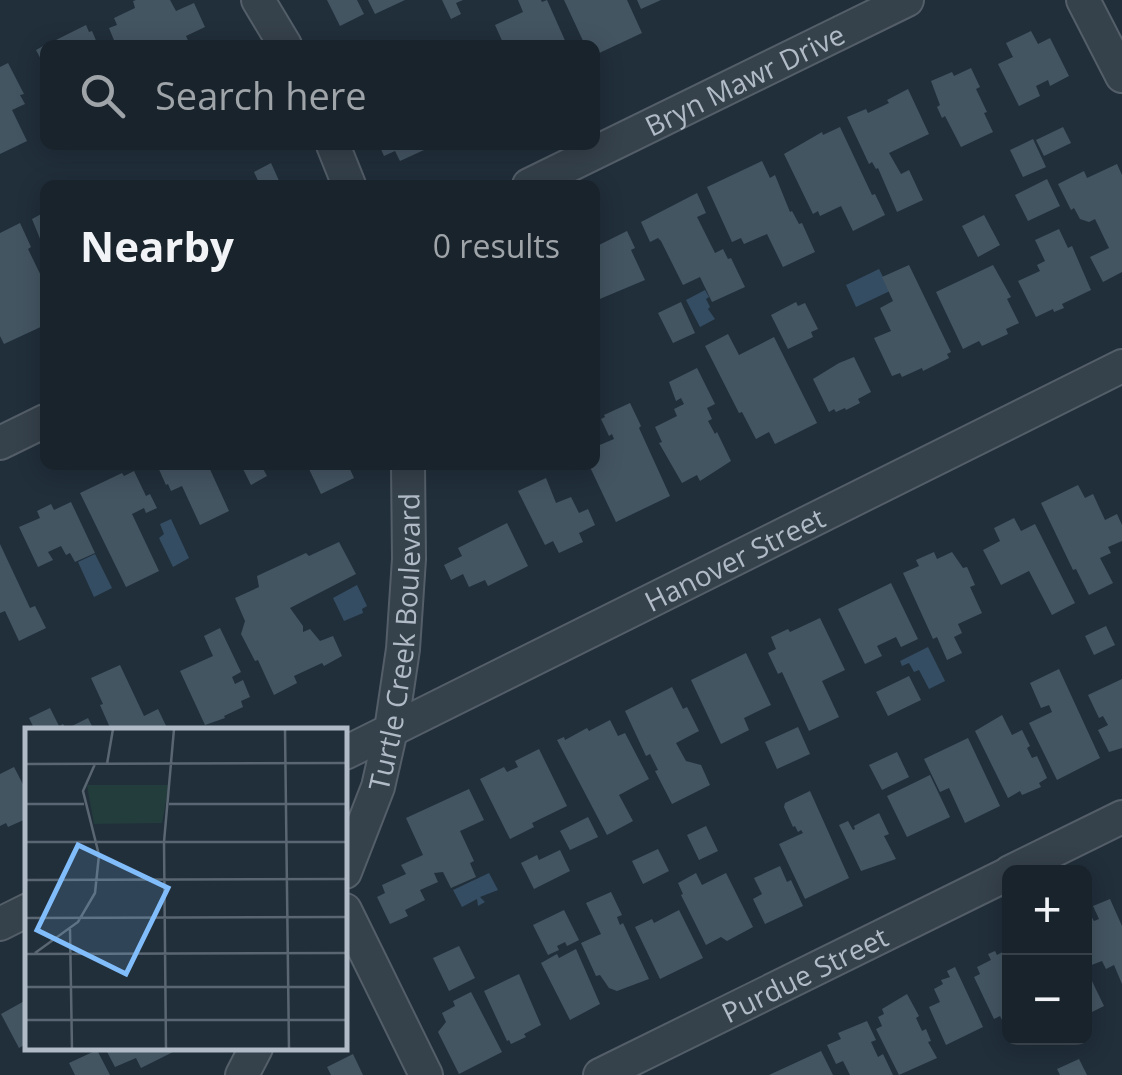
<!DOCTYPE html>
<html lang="en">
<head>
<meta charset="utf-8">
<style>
  :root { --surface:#19232c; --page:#262f38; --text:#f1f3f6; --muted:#9fa4a9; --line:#374048 }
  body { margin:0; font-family:"Open Sans",sans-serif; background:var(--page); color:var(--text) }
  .controls { position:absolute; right:30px; bottom:30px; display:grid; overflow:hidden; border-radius:15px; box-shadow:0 5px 25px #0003 }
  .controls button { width:90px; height:90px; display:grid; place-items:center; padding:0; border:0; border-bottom:2px solid var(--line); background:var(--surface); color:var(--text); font:50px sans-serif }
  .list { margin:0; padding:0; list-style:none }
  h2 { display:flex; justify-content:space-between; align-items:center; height:130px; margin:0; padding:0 40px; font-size:42px }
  h2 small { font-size:32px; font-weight:400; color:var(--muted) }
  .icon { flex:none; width:55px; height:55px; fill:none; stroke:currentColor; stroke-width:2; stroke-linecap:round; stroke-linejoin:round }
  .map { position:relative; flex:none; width:1122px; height:1075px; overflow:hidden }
  .search { position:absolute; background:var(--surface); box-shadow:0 5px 25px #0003; left:40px; top:40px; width:560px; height:110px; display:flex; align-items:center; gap:25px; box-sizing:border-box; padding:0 35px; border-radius:15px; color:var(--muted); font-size:38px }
  .panel { position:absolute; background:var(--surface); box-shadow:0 5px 25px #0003; left:40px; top:180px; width:560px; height:290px; border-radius:15px }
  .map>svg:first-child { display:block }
  .water { fill:#344d63 }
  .building { fill:#445562 }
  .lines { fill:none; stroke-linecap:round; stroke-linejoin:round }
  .minor-casing { stroke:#535e69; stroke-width:36 }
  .minor { stroke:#35414b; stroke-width:32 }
  .labels { text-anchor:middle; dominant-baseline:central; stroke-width:8; stroke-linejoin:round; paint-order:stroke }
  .street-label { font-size:28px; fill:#b0bbc7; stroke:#1a2630 }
  .inset-road { fill:none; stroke:#5a6773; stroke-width:2.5 }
  .view { fill:#81bdfb; fill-opacity:0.15; stroke:#81bdfb; stroke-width:5 }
  .inset-edge { fill:none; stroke:#b0bbc7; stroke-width:5 }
</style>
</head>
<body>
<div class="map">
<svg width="1122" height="1075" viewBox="0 0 1122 1075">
  <rect width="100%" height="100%" fill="#212f3b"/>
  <path class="water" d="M 879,269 L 890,291 L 856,307 L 846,285 Z
    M 705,290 L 709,297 L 706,299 L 710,307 L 708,309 L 715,319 L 700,327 L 686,300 Z
    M 171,519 L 189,558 L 173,567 L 159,538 L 164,534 L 160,524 Z
    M 95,554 L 112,588 L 94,597 L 78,562 Z
    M 357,585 L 367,606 L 362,609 L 363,613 L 344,621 L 333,598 Z
    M 928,647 L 945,681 L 929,689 L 919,670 L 914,672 L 909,663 L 902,666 L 900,661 Z
    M 489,873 L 498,890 L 480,897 L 485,902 L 478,906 L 477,899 L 462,907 L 453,890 Z"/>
  <path class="building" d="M 136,0 L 170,0 L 176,11 L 194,3 L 205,27 L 186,36 L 190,45 L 116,45 L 109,28 L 117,25 L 114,18 L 135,8 L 133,1 Z
    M 327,0 L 357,0 L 364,14 L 340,26 Z
    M 368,0 L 405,0 L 375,14 Z
    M 442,0 L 463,0 L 456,3 L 461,14 L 451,19 Z
    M 518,0 L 541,0 L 542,2 L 547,0 L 567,45 L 504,45 L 495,25 L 523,12 Z
    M 564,0 L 627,0 L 642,33 L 595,55 L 595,45 L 585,45 Z
    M 637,0 L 661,0 L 641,9 Z
    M 86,25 L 89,32 L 92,31 L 98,45 L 46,45 Z
    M 1031,31 L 1038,44 L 1050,38 L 1069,76 L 1050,86 L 1048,80 L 1036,86 L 1040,96 L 1019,106 L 998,64 L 1013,57 L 1006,43 Z
    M 45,45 L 45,67 L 36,50 Z
    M 8,63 L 24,94 L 20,95 L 25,104 L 12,110 L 27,141 L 0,154 L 0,67 Z
    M 971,68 L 980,87 L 976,89 L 987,112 L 984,113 L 993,132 L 961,147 L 945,116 L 942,118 L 937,107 L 940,105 L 931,81 L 952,72 L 954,76 Z
    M 908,89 L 929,134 L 889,153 L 901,174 L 909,170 L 923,200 L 897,212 L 878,168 L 876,169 L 872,162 L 869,164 L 847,117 L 866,109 L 868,113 L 889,103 L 887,100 Z
    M 840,127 L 872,195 L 875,194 L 885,215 L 853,231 L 841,206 L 820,216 L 818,211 L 813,214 L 784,154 L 822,132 L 823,135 Z
    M 1063,127 L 1071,143 L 1044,156 L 1036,140 Z
    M 1033,139 L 1046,167 L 1023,177 L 1010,150 Z
    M 379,145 L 435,145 L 400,161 L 395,151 L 384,156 Z
    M 762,161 L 770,178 L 775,175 L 790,212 L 792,211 L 799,224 L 802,223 L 815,252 L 783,267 L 767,234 L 744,244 L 741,238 L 732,242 L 707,187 Z
    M 271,163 L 281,185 L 260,185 L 254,172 Z
    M 1117,164 L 1122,175 L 1122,272 L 1103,282 L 1090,257 L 1109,248 L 1095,219 L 1089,222 L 1080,219 L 1074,208 L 1071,210 L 1058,184 L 1084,171 L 1087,178 Z
    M 1047,179 L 1060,206 L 1028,221 L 1015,195 Z
    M 697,193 L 706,213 L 697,217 L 715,253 L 723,249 L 728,259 L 731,258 L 745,287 L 712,302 L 700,277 L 683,285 L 661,241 L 658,238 L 650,242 L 641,222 Z
    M 45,212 L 45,251 L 32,219 Z
    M 984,215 L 1000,245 L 978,257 L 962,226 Z
    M 20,223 L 31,247 L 28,249 L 45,284 L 45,325 L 4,344 L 0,336 L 0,233 Z
    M 1059,229 L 1068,248 L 1072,246 L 1091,290 L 1062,304 L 1064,308 L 1054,312 L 1053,309 L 1036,317 L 1018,281 L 1040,271 L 1037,265 L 1045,261 L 1035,240 Z
    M 627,231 L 635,248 L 631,250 L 645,280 L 595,301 L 595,247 Z
    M 909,265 L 951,352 L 947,354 L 949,358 L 923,371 L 922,368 L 902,377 L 900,373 L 892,376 L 874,338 L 891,331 L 880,308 L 893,301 L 882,277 Z
    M 993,265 L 1011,297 L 1007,299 L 1019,323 L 1006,329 L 1008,334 L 982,346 L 979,341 L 963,349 L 936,292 Z
    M 681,302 L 695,333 L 673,343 L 658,313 Z
    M 796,302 L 798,306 L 805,303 L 818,329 L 811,332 L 813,337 L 788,349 L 771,315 Z
    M 728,334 L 739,355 L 774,337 L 817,423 L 775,444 L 769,432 L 756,439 L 742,412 L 739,413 L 705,346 Z
    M 854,357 L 871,392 L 858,399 L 860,403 L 846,410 L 845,408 L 836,412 L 834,409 L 829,412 L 813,379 L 839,363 Z
    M 697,368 L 715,404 L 707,408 L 712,419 L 708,421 L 715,434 L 717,432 L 731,461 L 700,481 L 697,475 L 682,483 L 659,443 L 662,442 L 655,427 L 677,416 L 674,409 L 684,404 L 681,398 L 676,401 L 669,382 Z
    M 630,403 L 641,426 L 639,428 L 670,496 L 616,522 L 589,465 L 595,465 L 595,447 L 614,439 L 612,434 L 609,436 L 601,419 L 605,417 L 604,415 Z
    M 157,465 L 208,465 L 229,511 L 200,525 L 182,486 L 171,491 L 168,484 L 166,485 Z
    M 241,465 L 261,465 L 267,476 L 251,485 Z
    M 307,465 L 348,465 L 354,478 L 321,494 Z
    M 134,471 L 146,496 L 150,494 L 157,508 L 146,513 L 144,508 L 132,514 L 159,571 L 126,587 L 80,493 L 122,473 L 124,476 Z
    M 546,478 L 556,503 L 571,497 L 579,513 L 588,509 L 595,525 L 579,533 L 583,542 L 559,553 L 553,541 L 545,545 L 518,491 Z
    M 1078,485 L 1085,498 L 1093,494 L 1105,520 L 1117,514 L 1122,525 L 1122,541 L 1108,547 L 1111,553 L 1100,558 L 1113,583 L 1089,595 L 1076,569 L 1073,570 L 1041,503 Z
    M 71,502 L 95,553 L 75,562 L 70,553 L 66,555 L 61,546 L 48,552 L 53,560 L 38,567 L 19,527 L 40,518 L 37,511 L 51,504 L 54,510 Z
    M 1014,518 L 1021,531 L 1035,524 L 1075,603 L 1052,615 L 1029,571 L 1001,585 L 983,550 L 1000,541 L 994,528 Z
    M 507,523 L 528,566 L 488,586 L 485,580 L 469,587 L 463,574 L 451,580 L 444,565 L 462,556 L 458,548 Z
    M 339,542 L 356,574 L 290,608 L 303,626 L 303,632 L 310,629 L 320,641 L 333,636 L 342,656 L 324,666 L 322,663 L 294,676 L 297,683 L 274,695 L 258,660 L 255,661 L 241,634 L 245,621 L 235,598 L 259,587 L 257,576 L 306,553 L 309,556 Z
    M 0,544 L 30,608 L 35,606 L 46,628 L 19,641 L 5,611 L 0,613 Z
    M 934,552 L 937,559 L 952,552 L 963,568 L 967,567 L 975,585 L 970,587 L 982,613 L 958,624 L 962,633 L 954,637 L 962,653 L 947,660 L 937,637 L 933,639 L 903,573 L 919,566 L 916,560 Z
    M 891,583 L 918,639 L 901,647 L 896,637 L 877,646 L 882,656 L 865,664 L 838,609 Z
    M 820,618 L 845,670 L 822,681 L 839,717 L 809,731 L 782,672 L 778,674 L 768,653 L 776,649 L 771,637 L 788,629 L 790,632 Z
    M 1106,626 L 1115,645 L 1094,655 L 1085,636 Z
    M 220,628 L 241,672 L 232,677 L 235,684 L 243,680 L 250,697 L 241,701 L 243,707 L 224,716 L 225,718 L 205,725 L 180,671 L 213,656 L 204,636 Z
    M 746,653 L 771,705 L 744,718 L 749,730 L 721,744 L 691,680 Z
    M 120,665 L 144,716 L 158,709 L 168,730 L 111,730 L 100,705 L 103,704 L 91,678 Z
    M 1059,669 L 1100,758 L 1057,780 L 1029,723 L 1052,712 L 1049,705 L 1041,708 L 1030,683 Z
    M 909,676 L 921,700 L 888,716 L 876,692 Z
    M 1122,679 L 1122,748 L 1109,752 L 1098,730 L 1108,725 L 1103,716 L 1099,718 L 1088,695 Z
    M 672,687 L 683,709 L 687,707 L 699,731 L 676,743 L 686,761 L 701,765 L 710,785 L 672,804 L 655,771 L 658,770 L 650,754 L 646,756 L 625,711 Z
    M 50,708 L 59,726 L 63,724 L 66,729 L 88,718 L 94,730 L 35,730 L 29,718 Z
    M 1002,715 L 1012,735 L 1022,730 L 1030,746 L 1027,748 L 1032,758 L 1037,756 L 1047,778 L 1039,783 L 1041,787 L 1022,795 L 1020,791 L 1008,798 L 975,731 Z
    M 610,720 L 618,736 L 625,733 L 649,779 L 619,795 L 633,821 L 607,835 L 557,740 L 564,737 L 565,740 L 587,728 L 589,731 Z
    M 798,727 L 810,754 L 777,769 L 765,742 Z
    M 968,738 L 1000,806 L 965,823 L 949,788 L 940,792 L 924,759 Z
    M 539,749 L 567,806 L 532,823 L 534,827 L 510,839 L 480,779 L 504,767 L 507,772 L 518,767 L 515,761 Z
    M 897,752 L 909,777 L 882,790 L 869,765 Z
    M 14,767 L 28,794 L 28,818 L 8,827 L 6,823 L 0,826 L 0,774 Z
    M 930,775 L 950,817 L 907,837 L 887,796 Z
    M 469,789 L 484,820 L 460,831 L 474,861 L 470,863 L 476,877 L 451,888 L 443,872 L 434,873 L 438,882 L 420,890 L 425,900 L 405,910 L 408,916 L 390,924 L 377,897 L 385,893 L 382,885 L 406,874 L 401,865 L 423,855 L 406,818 Z
    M 810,791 L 849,878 L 805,899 L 779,844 L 803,833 L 801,830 L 798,832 L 795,826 L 793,827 L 784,807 L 785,803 Z
    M 879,813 L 889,834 L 884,836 L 896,859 L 861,871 L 839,825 L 848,821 L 853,830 L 855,829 L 854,826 Z
    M 588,817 L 598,837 L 570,850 L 560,831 Z
    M 706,826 L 718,851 L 699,860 L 687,835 Z
    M 658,849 L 669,871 L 643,884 L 632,861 Z
    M 560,850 L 570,871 L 534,889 L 521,863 L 537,855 L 539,860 Z
    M 780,866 L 787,882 L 791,880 L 803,906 L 765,924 L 753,899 L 762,894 L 754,878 Z
    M 696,873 L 702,885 L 726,873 L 753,927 L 727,941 L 721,937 L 706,945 L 681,895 L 683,894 L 678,883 Z
    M 611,892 L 622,915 L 617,917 L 618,920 L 620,925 L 623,923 L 649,979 L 617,991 L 609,988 L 600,975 L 596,976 L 581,943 L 601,934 L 586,903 Z
    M 1110,899 L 1122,926 L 1122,984 L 1114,965 L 1106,969 L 1102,961 L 1089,966 L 1084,956 L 1084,918 L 1091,916 L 1094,921 L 1099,919 L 1093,906 Z
    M 564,910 L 579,940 L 567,946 L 565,942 L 557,946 L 559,950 L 548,955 L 533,925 Z
    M 679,910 L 703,958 L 660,979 L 635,927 L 652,919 L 654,923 Z
    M 459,946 L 475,978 L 449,991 L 433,958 Z
    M 576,949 L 600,1004 L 570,1020 L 541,963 L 557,954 L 559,958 Z
    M 1006,950 L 1010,957 L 1010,1021 L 1004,1024 L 1000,1016 L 994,1019 L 974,977 L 980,974 L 977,967 L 991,960 L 988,954 L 995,951 L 997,955 Z
    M 955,967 L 983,1027 L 946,1045 L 929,1007 L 940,1002 L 934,989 L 943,984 L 941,980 L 950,977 L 947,971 Z
    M 519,974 L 541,1025 L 524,1034 L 526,1037 L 511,1044 L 509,1040 L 507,1041 L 484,991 Z
    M 1091,979 L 1104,1006 L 1084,1016 L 1084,982 Z
    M 471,992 L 502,1052 L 459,1074 L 438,1032 L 446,1022 L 442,1013 L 455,1006 L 453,1001 Z
    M 907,994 L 919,1016 L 916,1018 L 922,1031 L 926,1029 L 931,1041 L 928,1042 L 937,1058 L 899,1075 L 876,1029 L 882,1026 L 878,1017 L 884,1014 L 882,1009 Z
    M 28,999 L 28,1043 L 19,1048 L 1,1014 Z
    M 867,1021 L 876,1040 L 871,1042 L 878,1057 L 883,1054 L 893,1075 L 850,1075 L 843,1061 L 836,1064 L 827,1045 L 841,1039 L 838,1033 Z
    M 105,1048 L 171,1048 L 173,1052 L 141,1068 L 136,1058 L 115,1067 Z
    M 97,1050 L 110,1075 L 75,1075 L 69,1063 Z
    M 821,1051 L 833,1075 L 769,1075 Z
    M 353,1054 L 363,1075 L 331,1075 L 327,1067 Z
    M 1079,1059 L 1087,1075 L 1060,1075 L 1057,1069 Z"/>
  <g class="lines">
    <defs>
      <g id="minor">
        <path d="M 258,0 L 285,45"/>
        <path d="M 1083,0 L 1122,76"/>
        <path d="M 333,145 L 349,185"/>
        <path id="s1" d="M 529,185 L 907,0"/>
        <path d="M 0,443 L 45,421"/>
        <path id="s2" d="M 345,753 L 1122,366"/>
        <path id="s3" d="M 345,872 L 378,787 L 391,730 L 403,649 L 409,559 L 408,465"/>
        <path d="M 1010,872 L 1122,817"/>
        <path d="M 345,910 L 426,1075"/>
        <path d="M 0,924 L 28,910"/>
        <path d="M 242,1075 L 256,1048"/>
        <path id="s4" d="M 600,1075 L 1010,873"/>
      </g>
    </defs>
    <use href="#minor" class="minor-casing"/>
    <use href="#minor" class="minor"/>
  </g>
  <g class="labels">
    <g class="street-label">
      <text stroke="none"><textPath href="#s1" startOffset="240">Bryn Mawr Drive</textPath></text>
      <text stroke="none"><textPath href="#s2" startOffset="435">Hanover Street</textPath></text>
      <text stroke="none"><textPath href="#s3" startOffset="238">Turtle Creek Boulevard</textPath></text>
      <text stroke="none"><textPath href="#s4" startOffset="228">Purdue Street</textPath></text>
    </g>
  </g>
  <g transform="translate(25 728)">
    <rect width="322" height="322" fill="#212f3b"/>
    <path d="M 62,57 L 144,57 L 137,95 L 69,96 Z" fill="#233c3c"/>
    <path class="inset-road" d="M 260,1 L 264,322M 0,36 L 323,35M 82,36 L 88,1M 0,76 L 59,76M 144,76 L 323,76M 0,114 L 323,114M 0,152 L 323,151M 0,190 L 323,189M 45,201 L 47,322M 10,225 L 53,194 L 70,165 L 74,127 L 58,63 L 70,36M 0,226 L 323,225M 0,259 L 323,259M 0,292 L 323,292M 141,322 L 139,114 L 149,1"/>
    <path class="view" d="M 53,117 L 143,160 L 101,246 L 12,202 Z"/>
    <rect width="322" height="322" class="inset-edge"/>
  </g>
</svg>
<div class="controls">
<button>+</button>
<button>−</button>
</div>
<div class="search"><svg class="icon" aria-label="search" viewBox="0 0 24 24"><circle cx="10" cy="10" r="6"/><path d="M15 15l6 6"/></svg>Search here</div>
<section class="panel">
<h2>Nearby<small>0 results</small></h2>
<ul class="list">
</ul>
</section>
</div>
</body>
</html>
